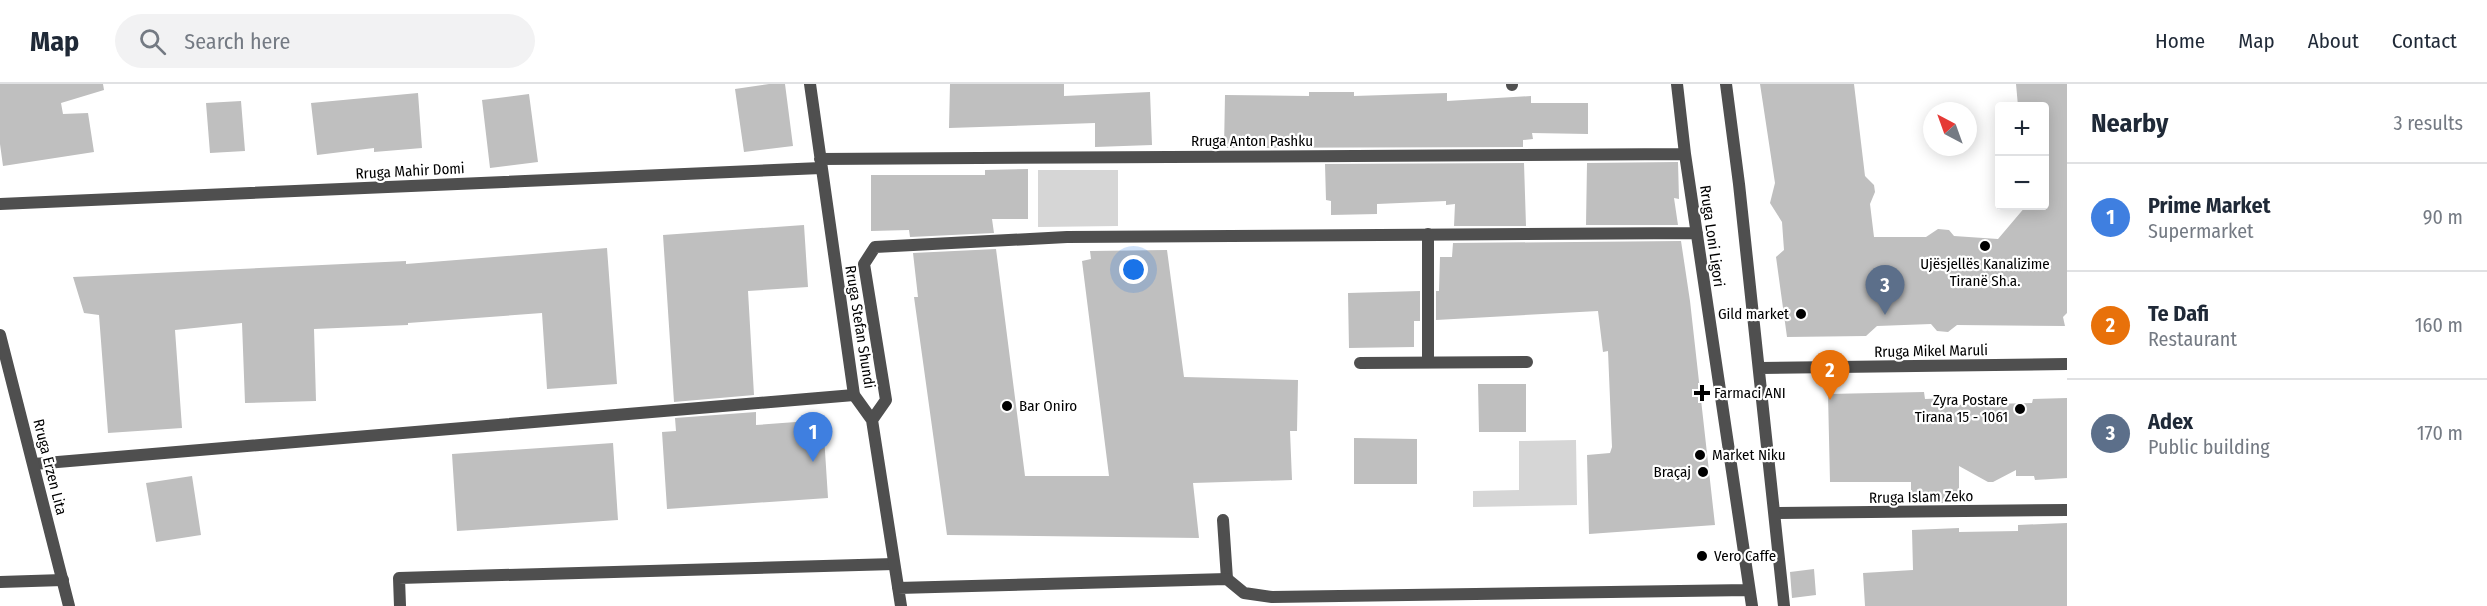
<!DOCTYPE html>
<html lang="en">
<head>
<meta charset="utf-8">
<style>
  :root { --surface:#fff; --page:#f2f2f3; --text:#1f2937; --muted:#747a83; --line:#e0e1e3; --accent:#0f766e }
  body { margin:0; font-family:"Fira Sans Condensed",sans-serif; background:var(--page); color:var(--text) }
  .controls { position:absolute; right:18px; top:18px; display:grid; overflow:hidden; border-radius:6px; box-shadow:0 3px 15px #0003 }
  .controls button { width:54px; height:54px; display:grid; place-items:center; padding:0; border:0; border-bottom:2px solid var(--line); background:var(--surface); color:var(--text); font:30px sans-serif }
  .compass { position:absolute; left:1923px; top:18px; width:54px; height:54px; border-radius:50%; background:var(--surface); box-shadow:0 3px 15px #0003; rotate:319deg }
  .you { position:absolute; left:1134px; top:186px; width:21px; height:21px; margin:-15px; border:4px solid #fff; border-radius:50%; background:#1a73e8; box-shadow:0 0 0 9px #1a73e833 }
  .badge { display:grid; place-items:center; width:39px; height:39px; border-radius:50%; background:var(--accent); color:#fff; font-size:20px; font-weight:700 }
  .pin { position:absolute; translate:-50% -50px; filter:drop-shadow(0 2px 3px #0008) }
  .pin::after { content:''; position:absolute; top:32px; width:21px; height:18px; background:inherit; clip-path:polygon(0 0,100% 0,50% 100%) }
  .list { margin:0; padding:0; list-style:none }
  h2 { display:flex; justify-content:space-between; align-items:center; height:78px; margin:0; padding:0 24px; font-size:26px }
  h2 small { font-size:20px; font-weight:400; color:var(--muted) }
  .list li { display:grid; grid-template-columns:39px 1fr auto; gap:18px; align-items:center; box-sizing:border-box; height:108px; padding:0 24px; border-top:2px solid var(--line) }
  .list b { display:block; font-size:22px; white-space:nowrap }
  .list p { margin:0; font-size:20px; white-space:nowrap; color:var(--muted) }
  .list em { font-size:20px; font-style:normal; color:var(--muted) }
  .icon { flex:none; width:33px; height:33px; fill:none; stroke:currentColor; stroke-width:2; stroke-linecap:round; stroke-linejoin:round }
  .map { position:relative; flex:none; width:2067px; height:522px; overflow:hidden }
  header { display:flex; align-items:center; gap:36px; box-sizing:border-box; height:84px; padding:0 30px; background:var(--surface); border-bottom:2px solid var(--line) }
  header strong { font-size:28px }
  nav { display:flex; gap:33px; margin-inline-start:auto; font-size:21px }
  .search { width:420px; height:54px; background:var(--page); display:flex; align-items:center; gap:15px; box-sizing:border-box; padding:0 21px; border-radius:33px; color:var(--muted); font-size:22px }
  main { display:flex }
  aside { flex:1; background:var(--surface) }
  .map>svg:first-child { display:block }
  .green { fill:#d6d6d6 }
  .building { fill:#bfbfbf }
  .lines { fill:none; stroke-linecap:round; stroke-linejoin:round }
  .service { stroke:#4f4f4f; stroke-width:12 }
  .pedestrian { stroke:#4f4f4f; stroke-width:12 }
  .minor { stroke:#4f4f4f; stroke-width:12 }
  .poi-dot { fill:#000; stroke:#fff; stroke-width:2 }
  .labels { text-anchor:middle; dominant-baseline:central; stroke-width:4.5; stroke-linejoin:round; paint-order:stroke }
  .street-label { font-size:15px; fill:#000; stroke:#fff }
  .poi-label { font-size:15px; fill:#000; stroke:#fff; text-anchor:start }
</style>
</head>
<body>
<header>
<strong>Map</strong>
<div class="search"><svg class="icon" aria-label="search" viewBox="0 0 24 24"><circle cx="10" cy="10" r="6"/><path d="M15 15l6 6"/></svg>Search here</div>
<nav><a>Home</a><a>Map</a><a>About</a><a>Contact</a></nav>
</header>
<main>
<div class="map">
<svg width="2067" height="522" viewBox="0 0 2067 522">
  <rect width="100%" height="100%" fill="#fff"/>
  <path class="green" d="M 1038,86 L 1118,86 L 1118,142 L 1038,143 Z
    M 1576,356 L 1577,421 L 1473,423 L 1473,407 L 1519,406 L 1519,357 Z"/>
  <path class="building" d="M 0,0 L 103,0 L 104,6 L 61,19 L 63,30 L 88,29 L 94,68 L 3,82 L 0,60 Z
    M 769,0 L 785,0 L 793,62 L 744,68 L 735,5 Z
    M 950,0 L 1064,0 L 1064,12 L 1150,8 L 1152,61 L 1095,63 L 1095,39 L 949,44 Z
    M 1760,0 L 1854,0 L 1865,92 L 1874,101 L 1875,108 L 1870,120 L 1874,153 L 1926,153 L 1938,145 L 1949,146 L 1954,152 L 1998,155 L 2026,122 L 2044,122 L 2044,22 L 2018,22 L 2016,0 L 2067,0 L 2067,229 L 2063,233 L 2065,242 L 1957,241 L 1948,248 L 1937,247 L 1931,240 L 1877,242 L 1866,252 L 1787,253 L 1776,173 L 1784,166 L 1782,138 L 1770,119 L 1775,99 Z
    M 1309,8 L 1354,8 L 1354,12 L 1447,9 L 1447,17 L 1531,12 L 1531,19 L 1588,19 L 1588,50 L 1532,49 L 1533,55 L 1523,56 L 1523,63 L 1224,64 L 1225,11 L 1309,12 Z
    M 418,9 L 422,64 L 374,68 L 374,64 L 317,71 L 311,19 Z
    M 529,10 L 538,78 L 490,84 L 482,16 Z
    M 241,17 L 245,67 L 210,69 L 206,19 Z
    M 1678,78 L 1679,115 L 1674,114 L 1678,141 L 1586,141 L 1587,79 Z
    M 1524,79 L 1526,142 L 1454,142 L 1455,120 L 1446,121 L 1446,117 L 1377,120 L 1377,130 L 1331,131 L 1331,117 L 1326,116 L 1325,80 Z
    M 1028,85 L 1028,135 L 992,135 L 994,149 L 910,153 L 909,146 L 871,147 L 871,91 L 985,91 L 985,86 Z
    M 804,141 L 808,203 L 748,207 L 754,311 L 674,318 L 663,151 Z
    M 1681,157 L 1690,217 L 1715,441 L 1589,450 L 1587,371 L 1610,369 L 1612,363 L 1608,267 L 1603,268 L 1598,227 L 1436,236 L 1436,207 L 1439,207 L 1440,173 L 1452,173 L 1453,159 Z
    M 607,164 L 617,300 L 547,305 L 542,229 L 408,239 L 408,241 L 314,245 L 316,317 L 245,319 L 242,239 L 175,246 L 182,344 L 108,349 L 99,231 L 84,229 L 73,193 L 406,177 L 406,180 Z
    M 996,165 L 1025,392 L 1109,392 L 1082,177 L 1091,175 L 1090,167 L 1167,166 L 1184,293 L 1298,296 L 1297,347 L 1290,347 L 1292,396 L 1193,399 L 1199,454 L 947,451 L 914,213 L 918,213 L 913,169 Z
    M 1420,207 L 1420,237 L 1414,237 L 1414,263 L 1349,264 L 1348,209 Z
    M 1478,300 L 1526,300 L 1526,348 L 1479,348 Z
    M 1924,308 L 1925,315 L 1949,314 L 1950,321 L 2032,319 L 2033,315 L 2067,314 L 2067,394 L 2035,396 L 2034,392 L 2016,392 L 2016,386 L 1993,398 L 1988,398 L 1959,382 L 1959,416 L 1954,419 L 1911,419 L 1911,398 L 1830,398 L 1828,310 Z
    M 756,328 L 756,341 L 823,336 L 828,414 L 667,425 L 662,348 L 676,347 L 675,334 Z
    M 1354,354 L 1417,355 L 1417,400 L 1354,400 Z
    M 613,359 L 618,436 L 457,447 L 452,370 Z
    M 192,392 L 201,451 L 156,458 L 146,399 Z
    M 2067,439 L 2067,522 L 1865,522 L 1863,489 L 1913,486 L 1912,446 L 1959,444 L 1959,448 L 2018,447 L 2018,441 Z
    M 1814,485 L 1816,511 L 1792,514 L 1790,488 Z"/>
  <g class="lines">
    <path class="service" d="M 1512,1 L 1512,0
      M 1428,150 L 1428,278
      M 1360,279 L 1527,278
      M 1776,429 L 2067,426
      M 1223,436 L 1227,495
      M 0,498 L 63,496
      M 400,522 L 399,494 L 894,480"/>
    <path class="pedestrian" d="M 34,380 L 854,311"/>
    <path class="minor" d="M 810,0 L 854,311 L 872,336 L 901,522
      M 1677,0 L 1685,70 L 1752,522
      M 1726,0 L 1739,100 L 1784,522
      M 820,75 L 1685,70
      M 0,120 L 821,84
      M 0,251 L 69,522
      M 1760,284 L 2067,280
      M 872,336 L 886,316 L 864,180 L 875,163 L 1067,153 L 1697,149
      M 898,504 L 1227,495 L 1244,509 L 1272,513 L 1749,506"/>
  </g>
  <g class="poi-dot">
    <circle cx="1985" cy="162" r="6"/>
    <circle cx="1801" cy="230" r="6"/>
    <path d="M1699 300h6v6h6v6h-6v6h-6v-6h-6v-6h6z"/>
    <circle cx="1007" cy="322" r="6"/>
    <circle cx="2020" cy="325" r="6"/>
    <circle cx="1700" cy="371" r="6"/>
    <circle cx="1703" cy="388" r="6"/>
    <circle cx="1702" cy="472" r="6"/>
  </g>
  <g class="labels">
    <g class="street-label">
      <text x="1252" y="57">Rruga Anton Pashku</text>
      <text transform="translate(410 87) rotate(-3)">Rruga Mahir Domi</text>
      <text transform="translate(1712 152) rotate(82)">Rruga Loni Ligori</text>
      <text transform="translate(860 243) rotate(81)">Rruga Stefan Shundi</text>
      <text transform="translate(1931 267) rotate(-1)">Rruga Mikel Maruli</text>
      <text transform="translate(50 383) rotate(76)">Rruga Erzen Lita</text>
      <text transform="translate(1921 413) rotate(-1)">Rruga Islam Zeko</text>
    </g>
    <g class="poi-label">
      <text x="1985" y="180" text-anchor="middle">Ujësjellës Kanalizime<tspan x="1985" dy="17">Tiranë Sh.a.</tspan></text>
      <text x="1789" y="230" text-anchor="end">Gild market</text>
      <text x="1714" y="309">Farmaci ANI</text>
      <text x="2008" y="316" text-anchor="end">Zyra Postare<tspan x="2008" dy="17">Tirana 15 - 1061</tspan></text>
      <text x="1019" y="322">Bar Oniro</text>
      <text x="1712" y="371">Market Niku</text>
      <text x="1691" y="388" text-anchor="end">Braçaj</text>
      <text x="1714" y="472">Vero Caffe</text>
    </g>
  </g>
</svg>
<div class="controls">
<button>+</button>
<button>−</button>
</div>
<svg class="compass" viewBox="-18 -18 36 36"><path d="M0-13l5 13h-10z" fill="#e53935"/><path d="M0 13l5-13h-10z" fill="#747a83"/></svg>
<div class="you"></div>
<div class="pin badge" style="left:813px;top:378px;background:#3f7fe0">1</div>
<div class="pin badge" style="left:1830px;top:316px;background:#e8710a">2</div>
<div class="pin badge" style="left:1885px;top:231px;background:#5c6f8a">3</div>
</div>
<aside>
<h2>Nearby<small>3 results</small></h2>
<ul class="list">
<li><span class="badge" style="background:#3f7fe0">1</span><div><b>Prime Market</b><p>Supermarket</p></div><em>90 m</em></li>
<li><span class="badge" style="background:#e8710a">2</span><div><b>Te Dafi</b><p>Restaurant</p></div><em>160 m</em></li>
<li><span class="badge" style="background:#5c6f8a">3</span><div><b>Adex</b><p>Public building</p></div><em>170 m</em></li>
</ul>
</aside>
</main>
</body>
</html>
